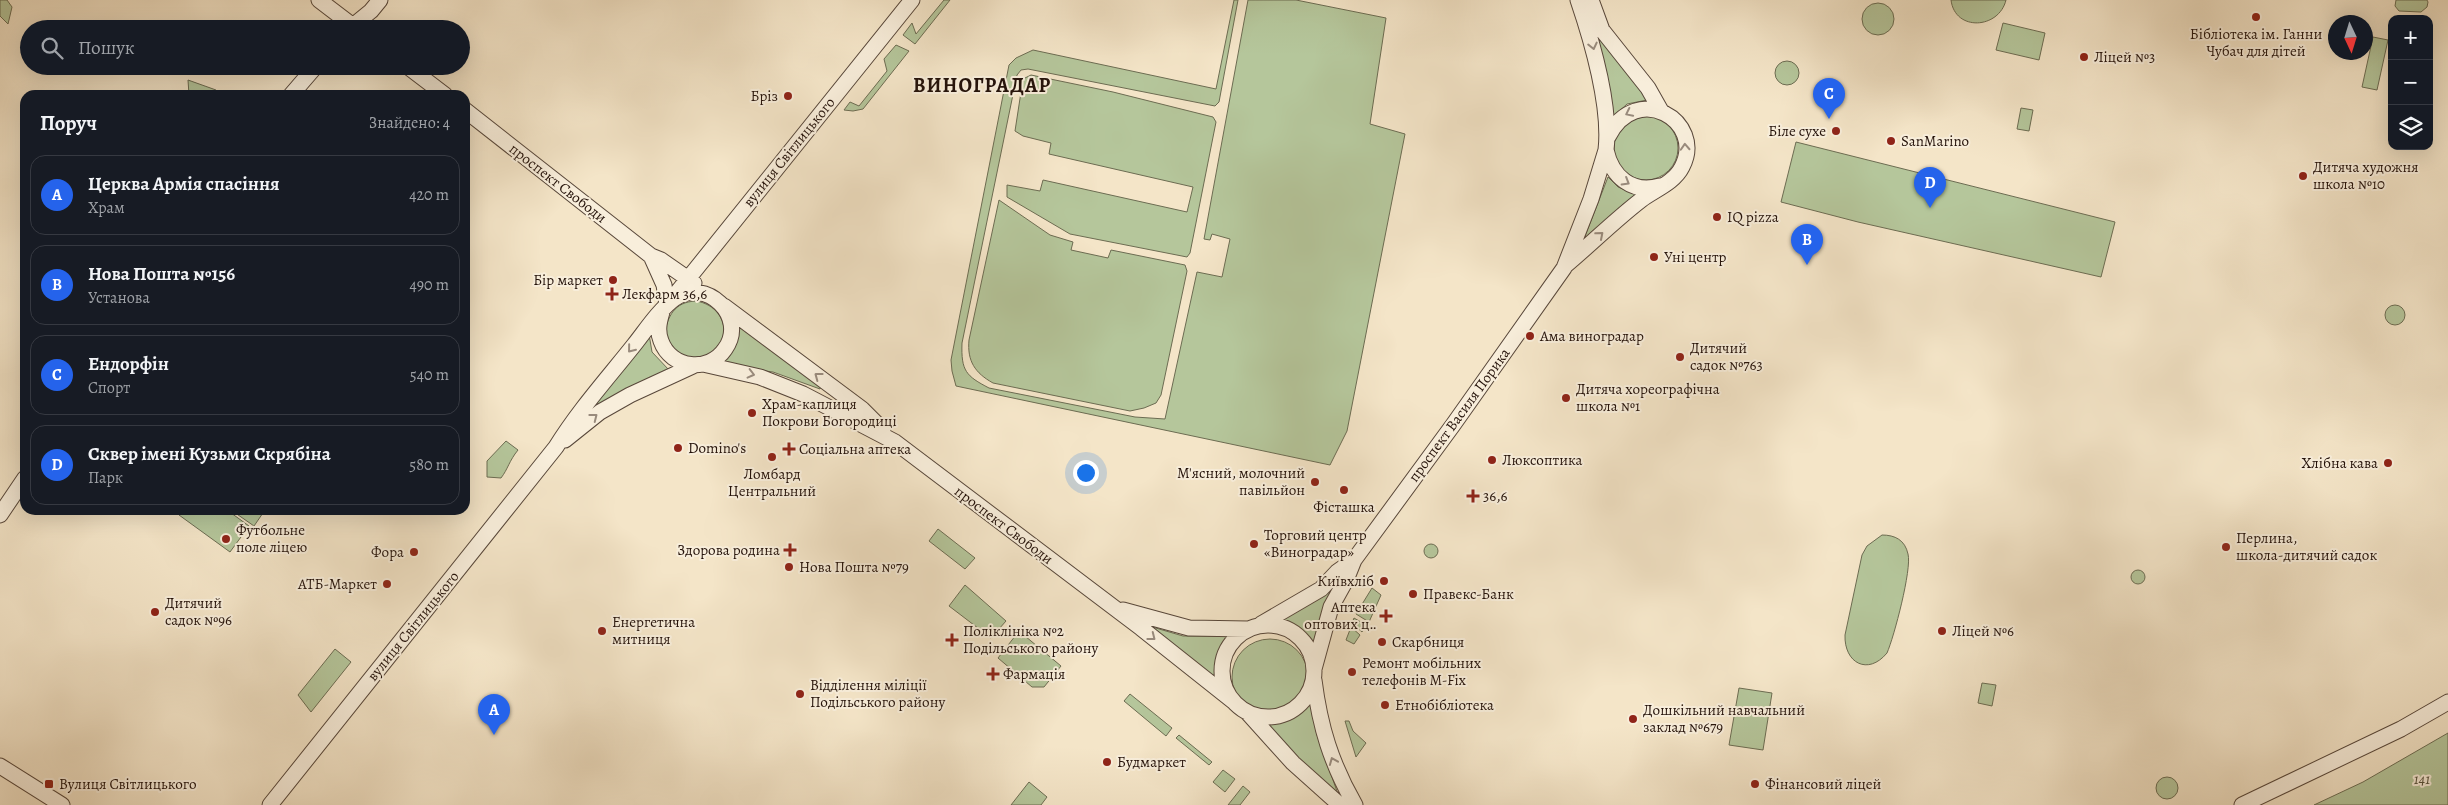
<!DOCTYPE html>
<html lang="uk">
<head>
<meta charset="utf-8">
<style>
  :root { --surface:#171b24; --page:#20242c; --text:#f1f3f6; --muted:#9ea1a6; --line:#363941; --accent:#2563eb }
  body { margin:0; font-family:Alegreya,serif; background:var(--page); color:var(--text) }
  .controls { position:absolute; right:15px; top:15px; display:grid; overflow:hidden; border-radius:10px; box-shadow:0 5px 20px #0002 }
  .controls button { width:45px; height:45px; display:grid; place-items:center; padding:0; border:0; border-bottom:1px solid var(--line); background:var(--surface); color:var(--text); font:25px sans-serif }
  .compass { position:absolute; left:2328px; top:15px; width:45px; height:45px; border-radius:50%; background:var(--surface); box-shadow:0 5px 20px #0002; rotate:176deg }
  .you { position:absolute; left:1085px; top:472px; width:18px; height:18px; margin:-12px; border:4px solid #fff; border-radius:50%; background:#1a73e8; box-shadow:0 0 0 8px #1a73e833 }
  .badge { display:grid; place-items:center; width:32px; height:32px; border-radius:50%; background:var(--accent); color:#fff; font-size:16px; font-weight:700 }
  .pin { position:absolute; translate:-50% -41px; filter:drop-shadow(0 1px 2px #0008) }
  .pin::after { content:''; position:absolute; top:26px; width:18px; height:15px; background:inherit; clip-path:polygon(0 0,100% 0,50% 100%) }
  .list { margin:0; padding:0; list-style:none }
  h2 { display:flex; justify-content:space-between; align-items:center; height:65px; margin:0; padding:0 20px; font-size:21px }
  h2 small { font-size:16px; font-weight:400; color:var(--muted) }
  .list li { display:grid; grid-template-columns:32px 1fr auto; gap:15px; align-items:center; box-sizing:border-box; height:80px; margin:0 10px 10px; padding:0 10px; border:1px solid var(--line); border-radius:15px }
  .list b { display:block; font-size:19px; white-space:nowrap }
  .list p { margin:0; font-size:16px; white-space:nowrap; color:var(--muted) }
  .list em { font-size:16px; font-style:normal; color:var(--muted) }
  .icon { flex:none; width:28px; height:28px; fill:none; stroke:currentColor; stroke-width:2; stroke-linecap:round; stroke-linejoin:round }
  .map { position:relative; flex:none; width:2448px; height:805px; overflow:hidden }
  .search { position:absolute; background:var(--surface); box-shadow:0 5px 20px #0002; left:20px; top:20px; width:450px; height:55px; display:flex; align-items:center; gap:12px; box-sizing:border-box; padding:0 18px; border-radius:28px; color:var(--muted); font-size:19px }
  .panel { position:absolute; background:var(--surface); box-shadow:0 5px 20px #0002; left:20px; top:90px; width:450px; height:425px; border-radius:15px }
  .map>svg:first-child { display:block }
  .green { fill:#b5c69b; stroke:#6c6c52 }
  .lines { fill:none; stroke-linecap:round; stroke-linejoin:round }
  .minor-casing { stroke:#58473a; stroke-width:17 }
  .minor { stroke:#f8eedb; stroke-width:15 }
  .oneway { stroke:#998b7d }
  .poi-dot { fill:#8f2418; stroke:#f8eedb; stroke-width:2 }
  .labels { text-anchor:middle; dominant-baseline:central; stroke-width:4; stroke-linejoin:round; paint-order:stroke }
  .poi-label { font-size:15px; fill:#24120a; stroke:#f8eedb; text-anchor:start }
  .street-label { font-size:15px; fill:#24120a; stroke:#f8eedb }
  .park-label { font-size:15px; font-style:italic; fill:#57513d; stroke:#f8eedb }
  .district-label { font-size:20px; font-weight:bold; letter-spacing:1px; fill:#24120a; stroke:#f8eedb }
</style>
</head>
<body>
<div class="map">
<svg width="2448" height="805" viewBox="0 0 2448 805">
  <rect width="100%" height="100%" fill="#f4e5c8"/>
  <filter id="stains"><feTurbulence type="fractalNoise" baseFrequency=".004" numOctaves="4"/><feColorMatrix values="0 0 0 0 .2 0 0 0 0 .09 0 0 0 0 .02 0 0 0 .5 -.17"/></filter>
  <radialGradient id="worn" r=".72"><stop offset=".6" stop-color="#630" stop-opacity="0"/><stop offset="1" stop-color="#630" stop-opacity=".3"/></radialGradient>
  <path class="green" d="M 0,0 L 7,0 L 12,7 L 8,24 L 0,16 Z
    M 944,0 L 950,0 L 915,44 L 903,35 L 912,23 L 916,34 Z
    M 1234,0 L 1238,0 L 1219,102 L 1215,106 L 1028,69 L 1021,70 L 1017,75 L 962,343 C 961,371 966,376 989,388 L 1135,417 L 1165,419 L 1197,272 L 1222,277 L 1230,239 L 1212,234 L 1210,240 L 1204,239 L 1248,0 L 1296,0 L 1386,18 L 1370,124 L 1405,134 L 1347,431 L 1330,465 L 956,386 L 952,371 L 951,360 L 1009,65 L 1016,58 L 1033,50 L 1216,89 Z
    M 1951,0 L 2006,0 C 1999,29 1955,32 1951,0 Z
    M 2396,0 L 2427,0 L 2428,2 L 2427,7 L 2421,12 L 2399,11 L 2395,6 Z
    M1862 19a16 16 0 1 1 32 0a16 16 0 1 1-32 0Z
    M 2003,23 L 2045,33 L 2039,60 L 1996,50 Z
    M 1596,29 L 1647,100 L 1627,104 L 1613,117 Z
    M 2373,37 L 2388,40 L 2377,90 L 2362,87 Z
    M 896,45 L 909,51 L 863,109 L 853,111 L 844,110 L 850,102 L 859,106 L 887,71 L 884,59 Z
    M1775 73a12 12 0 1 1 24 0a12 12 0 1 1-24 0Z
    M 1031,75 L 1113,92 L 1213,117 L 1216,122 L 1190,253 L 1187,257 L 1070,234 L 1007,197 L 1007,185 L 1040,191 L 1043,180 L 1187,212 L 1193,187 L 1049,154 L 1051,143 L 1023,136 L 1015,131 L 1023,79 Z
    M 188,80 L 216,90 L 216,95 L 189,95 Z
    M 2021,108 L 2033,110 L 2029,131 L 2017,129 Z
    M1614 148a32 32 0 1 1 64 0a32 32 0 1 1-64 0Z
    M 1796,142 L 2115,222 L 2101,277 L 1858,222 L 1781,202 Z
    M 1608,177 L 1618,187 L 1638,195 L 1622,205 L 1580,249 Z
    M 999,200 L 1050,235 L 1073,242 L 1071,250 L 1108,258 L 1111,250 L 1185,265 L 1187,271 L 1161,395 L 1156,403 L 1144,408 L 1130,411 L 993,383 C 975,373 967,361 969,340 Z
    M 696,301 C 715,304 728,320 723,339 C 722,345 716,351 712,356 L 682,359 L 664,335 C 668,316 674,302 696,301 Z
    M2385 315a10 10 0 1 1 20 0a10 10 0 1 1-20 0Z
    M 738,323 L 822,384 L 820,389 L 773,372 L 721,365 C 735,353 738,341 738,323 Z
    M 649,334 L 652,352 L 669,370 L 662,375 L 634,385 L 590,412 L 587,408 Z
    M 506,441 L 518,450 C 509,461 508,469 501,478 L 487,477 L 487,461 Z
    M 182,510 L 227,510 L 249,526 L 230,552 L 179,515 Z
    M 231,510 L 265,510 L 254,526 Z
    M 938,529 L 975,558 L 965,569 L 929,541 Z
    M 1882,535 C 1895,535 1905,540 1908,554 C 1912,569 1894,637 1887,653 C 1868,676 1844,663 1845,635 L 1862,555 L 1867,546 Z
    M1424 551a7 7 0 1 1 14 0a7 7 0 1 1-14 0Z
    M2131 577a7 7 0 1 1 14 0a7 7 0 1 1-14 0Z
    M 1333,584 L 1337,587 L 1314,652 C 1307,634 1298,627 1281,620 Z
    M 965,585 L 1006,621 L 991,638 L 949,606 Z
    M 1372,588 L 1381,595 L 1369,622 L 1356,614 Z
    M 1354,618 L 1366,625 L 1362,632 L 1352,623 Z
    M 1142,624 L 1183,636 L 1226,636 L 1228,639 L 1218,660 L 1218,680 Z
    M 1351,627 L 1360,635 L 1354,644 L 1346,640 Z
    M 1019,631 L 1061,666 L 1044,687 L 1032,687 L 998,658 Z
    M1232 677a38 38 0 1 1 76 0a38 38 0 1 1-76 0Z
    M 335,649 L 351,662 L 311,712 L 298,695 Z
    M 1982,683 L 1996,685 L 1992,706 L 1978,703 Z
    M 1739,688 L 1772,693 L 1763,750 L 1729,745 Z
    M 1130,694 L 1172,728 L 1166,736 L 1124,701 Z
    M 1307,704 L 1311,706 L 1317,735 L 1338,794 L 1334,797 L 1261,722 C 1280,723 1295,719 1307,704 Z
    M 1345,721 L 1349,721 L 1353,731 L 1366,743 L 1356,757 Z
    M 2448,733 L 2448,805 L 2314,805 L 2363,782 Z
    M 1179,735 L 1212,762 L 1209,765 L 1176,738 Z
    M 1223,770 L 1235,779 L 1225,792 L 1213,782 Z
    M2156 788a11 11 0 1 1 22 0a11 11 0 1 1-22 0Z
    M 1029,782 L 1047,797 L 1041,805 L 1011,805 Z
    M 1243,786 L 1250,792 L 1240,805 L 1228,805 Z"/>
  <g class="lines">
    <defs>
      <path id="minor" d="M 319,0 L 357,29
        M 1591,0 L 1602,30 L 1648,88 L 1661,111
        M 349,29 L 371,11 L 380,0
        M 407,66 L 445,95
        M 291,95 L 316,66
        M 465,110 L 651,256 L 661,260 L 694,283
        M 1606,150 C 1612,177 1632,194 1660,186
        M 651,256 L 664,285 L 667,305
        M 1566,265 C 1591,244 1615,220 1641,200 C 1654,190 1674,183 1682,167 C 1706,121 1636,80 1608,137
        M 671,300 L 912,0
        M 724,306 L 862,409 L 883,430
        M 703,364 L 760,377 L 803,394 L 895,442 L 1141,628 L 1233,701
        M 565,440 L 600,412 L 630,395 L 695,365
        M 0,515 L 25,478
        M 1123,610 L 1189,628 L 1248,629
        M 1261,624 L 1321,589 L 1337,572 L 1354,560
        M1222 671a46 46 0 1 1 92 0a46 46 0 1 1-92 0Z
        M 1314,669 L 1331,607 L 1346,580 L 1354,560 L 1453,425 L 1564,268 L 1591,199 L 1606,150 C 1611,107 1592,41 1578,0
        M 1314,680 C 1320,727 1331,763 1355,805
        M 1247,712 L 1293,763 L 1340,805
        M 0,766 L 62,805
        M 270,805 L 556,447 C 579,410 607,379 634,345 C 646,330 658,311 674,299 C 706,276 748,317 725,349 C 709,373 671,369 661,341 C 657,331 659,322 662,312
        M 2242,805 L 2401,729 L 2448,702"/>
    </defs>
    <use href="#minor" class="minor-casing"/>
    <use href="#minor" class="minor"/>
  </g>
  <defs><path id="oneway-chevron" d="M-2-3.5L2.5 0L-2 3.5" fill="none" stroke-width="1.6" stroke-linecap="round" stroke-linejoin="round" transform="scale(1.25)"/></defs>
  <g class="oneway">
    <use href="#oneway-chevron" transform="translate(1593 46) rotate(77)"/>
    <use href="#oneway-chevron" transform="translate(1629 113) rotate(154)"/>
    <use href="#oneway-chevron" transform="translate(1685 147) rotate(-93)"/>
    <use href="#oneway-chevron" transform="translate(1626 182) rotate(31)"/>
    <use href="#oneway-chevron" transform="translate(1600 235) rotate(-41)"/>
    <use href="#oneway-chevron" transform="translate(631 349) rotate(129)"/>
    <use href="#oneway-chevron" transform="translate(751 374) rotate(14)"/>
    <use href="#oneway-chevron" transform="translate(818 376) rotate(-143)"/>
    <use href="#oneway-chevron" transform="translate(594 417) rotate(-38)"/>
    <use href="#oneway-chevron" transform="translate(1152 637) rotate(38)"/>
    <use href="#oneway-chevron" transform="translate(1333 761) rotate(-112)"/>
  </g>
  <g class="poi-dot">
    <circle cx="2256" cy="17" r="5"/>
    <circle cx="2084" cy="57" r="5"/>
    <circle cx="788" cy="96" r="5"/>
    <circle cx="1836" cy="131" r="5"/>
    <circle cx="1891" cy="141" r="5"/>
    <circle cx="2303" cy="176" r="5"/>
    <circle cx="1717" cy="217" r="5"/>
    <circle cx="1654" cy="257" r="5"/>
    <circle cx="613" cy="280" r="5"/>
    <path d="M609.5 286.5h5v5h5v5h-5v5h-5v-5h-5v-5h5z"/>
    <circle cx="1530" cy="336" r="5"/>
    <circle cx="1680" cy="357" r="5"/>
    <circle cx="1566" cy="398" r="5"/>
    <circle cx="752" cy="413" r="5"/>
    <circle cx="678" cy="448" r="5"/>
    <path d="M786.5 441.5h5v5h5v5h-5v5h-5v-5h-5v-5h5z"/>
    <circle cx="772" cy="457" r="5"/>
    <circle cx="1492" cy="460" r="5"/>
    <circle cx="2388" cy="463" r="5"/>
    <circle cx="1315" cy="482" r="5"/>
    <circle cx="1344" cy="490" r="5"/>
    <path d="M1470.5 488.5h5v5h5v5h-5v5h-5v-5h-5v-5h5z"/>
    <circle cx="226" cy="539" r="5"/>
    <circle cx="1254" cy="544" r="5"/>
    <circle cx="2226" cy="547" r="5"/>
    <path d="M787.5 542.5h5v5h5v5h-5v5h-5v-5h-5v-5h5z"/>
    <circle cx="414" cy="552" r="5"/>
    <circle cx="789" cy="567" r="5"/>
    <circle cx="1384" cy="581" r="5"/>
    <circle cx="387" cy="584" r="5"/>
    <circle cx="1413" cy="594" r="5"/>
    <circle cx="155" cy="612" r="5"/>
    <path d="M1383.5 608.5h5v5h5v5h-5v5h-5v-5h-5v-5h5z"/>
    <circle cx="602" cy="631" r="5"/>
    <circle cx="1942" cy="631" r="5"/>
    <path d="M949.5 632.5h5v5h5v5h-5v5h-5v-5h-5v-5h5z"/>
    <circle cx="1382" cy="642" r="5"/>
    <circle cx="1352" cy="672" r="5"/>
    <path d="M990.5 666.5h5v5h5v5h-5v5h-5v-5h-5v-5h5z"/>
    <circle cx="800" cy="694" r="5"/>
    <circle cx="1385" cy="705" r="5"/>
    <circle cx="1633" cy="719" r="5"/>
    <circle cx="1107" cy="762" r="5"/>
    <rect x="44" y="779" width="10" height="10" rx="2.5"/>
    <circle cx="1755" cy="784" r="5"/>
  </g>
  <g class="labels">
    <g class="poi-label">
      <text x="2256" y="34" text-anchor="middle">Бібліотека ім. Ганни<tspan x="2256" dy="17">Чубач для дітей</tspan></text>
      <text x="2094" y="57">Ліцей №3</text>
      <text x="778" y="96" text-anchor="end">Бріз</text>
      <text x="1826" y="131" text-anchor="end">Біле сухе</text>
      <text x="1901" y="141">SanMarino</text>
      <text x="2313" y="167">Дитяча художня<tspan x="2313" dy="17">школа №10</tspan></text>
      <text x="1727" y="217">IQ pizza</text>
      <text x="1664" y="257">Уні центр</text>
      <text x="603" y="280" text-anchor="end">Бір маркет</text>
      <text x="622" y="294">Лекфарм 36,6</text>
      <text x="1540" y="336">Ама виноградар</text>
      <text x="1690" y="348">Дитячий<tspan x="1690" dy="17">садок №763</tspan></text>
      <text x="1576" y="389">Дитяча хореографічна<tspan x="1576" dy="17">школа №1</tspan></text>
      <text x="762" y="404">Храм-каплиця<tspan x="762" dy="17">Покрови Богородиці</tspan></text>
      <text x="688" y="448">Domino's</text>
      <text x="799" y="449">Соціальна аптека</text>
      <text x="1502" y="460">Люксоптика</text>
      <text x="2378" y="463" text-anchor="end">Хлібна кава</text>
      <text x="1305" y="473" text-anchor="end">М'ясний, молочний<tspan x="1305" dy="17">павільйон</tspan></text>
      <text x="772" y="474" text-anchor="middle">Ломбард<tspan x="772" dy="17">Центральний</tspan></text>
      <text x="1483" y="496">36,6</text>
      <text x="1344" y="507" text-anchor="middle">Фісташка</text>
      <text x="236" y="530">Футбольне<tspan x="236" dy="17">поле ліцею</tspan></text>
      <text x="1264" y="535">Торговий центр<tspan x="1264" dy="17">«Виноградар»</tspan></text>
      <text x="2236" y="538">Перлина,<tspan x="2236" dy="17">школа-дитячий садок</tspan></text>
      <text x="780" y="550" text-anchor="end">Здорова родина</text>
      <text x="404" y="552" text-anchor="end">Фора</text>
      <text x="799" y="567">Нова Пошта №79</text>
      <text x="1374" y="581" text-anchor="end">Київхліб</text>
      <text x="377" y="584" text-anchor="end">АТБ-Маркет</text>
      <text x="1423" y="594">Правекс-Банк</text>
      <text x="165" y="603">Дитячий<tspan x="165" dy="17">садок №96</tspan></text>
      <text x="1376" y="607" text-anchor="end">Аптека<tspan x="1376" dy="17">оптових ц‥</tspan></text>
      <text x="612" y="622">Енергетична<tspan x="612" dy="17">митниця</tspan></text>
      <text x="963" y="631">Поліклініка №2<tspan x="963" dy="17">Подільського району</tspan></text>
      <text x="1952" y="631">Ліцей №6</text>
      <text x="1392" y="642">Скарбниця</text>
      <text x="1362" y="663">Ремонт мобільних<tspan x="1362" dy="17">телефонів M-Fix</tspan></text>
      <text x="1003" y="674">Фармація</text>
      <text x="810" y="685">Відділення міліції<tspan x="810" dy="17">Подільського району</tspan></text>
      <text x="1395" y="705">Етнобібліотека</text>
      <text x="1643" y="710">Дошкільний навчальний<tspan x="1643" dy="17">заклад №679</tspan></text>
      <text x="1117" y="762">Будмаркет</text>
      <text x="59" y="784">Вулиця Світлицького</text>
      <text x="1765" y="784">Фінансовий ліцей</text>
    </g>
    <g class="street-label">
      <text transform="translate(789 152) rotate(-51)">вулиця Світлицького</text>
      <text transform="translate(558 183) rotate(38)">проспект Свободи</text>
      <text transform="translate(1459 415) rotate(-54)">проспект Василя Порика</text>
      <text transform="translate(1004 525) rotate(37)">проспект Свободи</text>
      <text transform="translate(413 626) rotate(-51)">вулиця Світлицького</text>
    </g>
    <g class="park-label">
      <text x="2422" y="779">141</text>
    </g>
    <g class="district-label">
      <text x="982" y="85">ВИНОГРАДАР</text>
    </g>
  </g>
  <rect width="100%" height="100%" filter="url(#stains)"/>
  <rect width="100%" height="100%" fill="url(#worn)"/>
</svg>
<div class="controls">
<button>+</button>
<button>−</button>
<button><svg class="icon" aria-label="layers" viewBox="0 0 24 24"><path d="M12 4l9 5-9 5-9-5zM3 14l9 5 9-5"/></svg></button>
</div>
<svg class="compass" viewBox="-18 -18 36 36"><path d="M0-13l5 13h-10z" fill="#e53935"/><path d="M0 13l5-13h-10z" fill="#9ea1a6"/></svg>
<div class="you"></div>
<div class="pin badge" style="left:494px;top:735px">A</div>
<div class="pin badge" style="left:1807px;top:265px">B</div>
<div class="pin badge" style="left:1829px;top:119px">C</div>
<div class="pin badge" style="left:1930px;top:208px">D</div>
<div class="search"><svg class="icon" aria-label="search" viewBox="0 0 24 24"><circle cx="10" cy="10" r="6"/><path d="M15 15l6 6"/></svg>Пошук</div>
<section class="panel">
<h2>Поруч<small>Знайдено: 4</small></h2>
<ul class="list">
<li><span class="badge">A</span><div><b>Церква Армія спасіння</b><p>Храм</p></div><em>420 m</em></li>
<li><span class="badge">B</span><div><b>Нова Пошта №156</b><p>Установа</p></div><em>490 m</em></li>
<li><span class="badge">C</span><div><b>Ендорфін</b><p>Спорт</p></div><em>540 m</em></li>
<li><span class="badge">D</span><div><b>Сквер імені Кузьми Скрябіна</b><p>Парк</p></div><em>580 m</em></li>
</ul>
</section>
</div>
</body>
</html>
